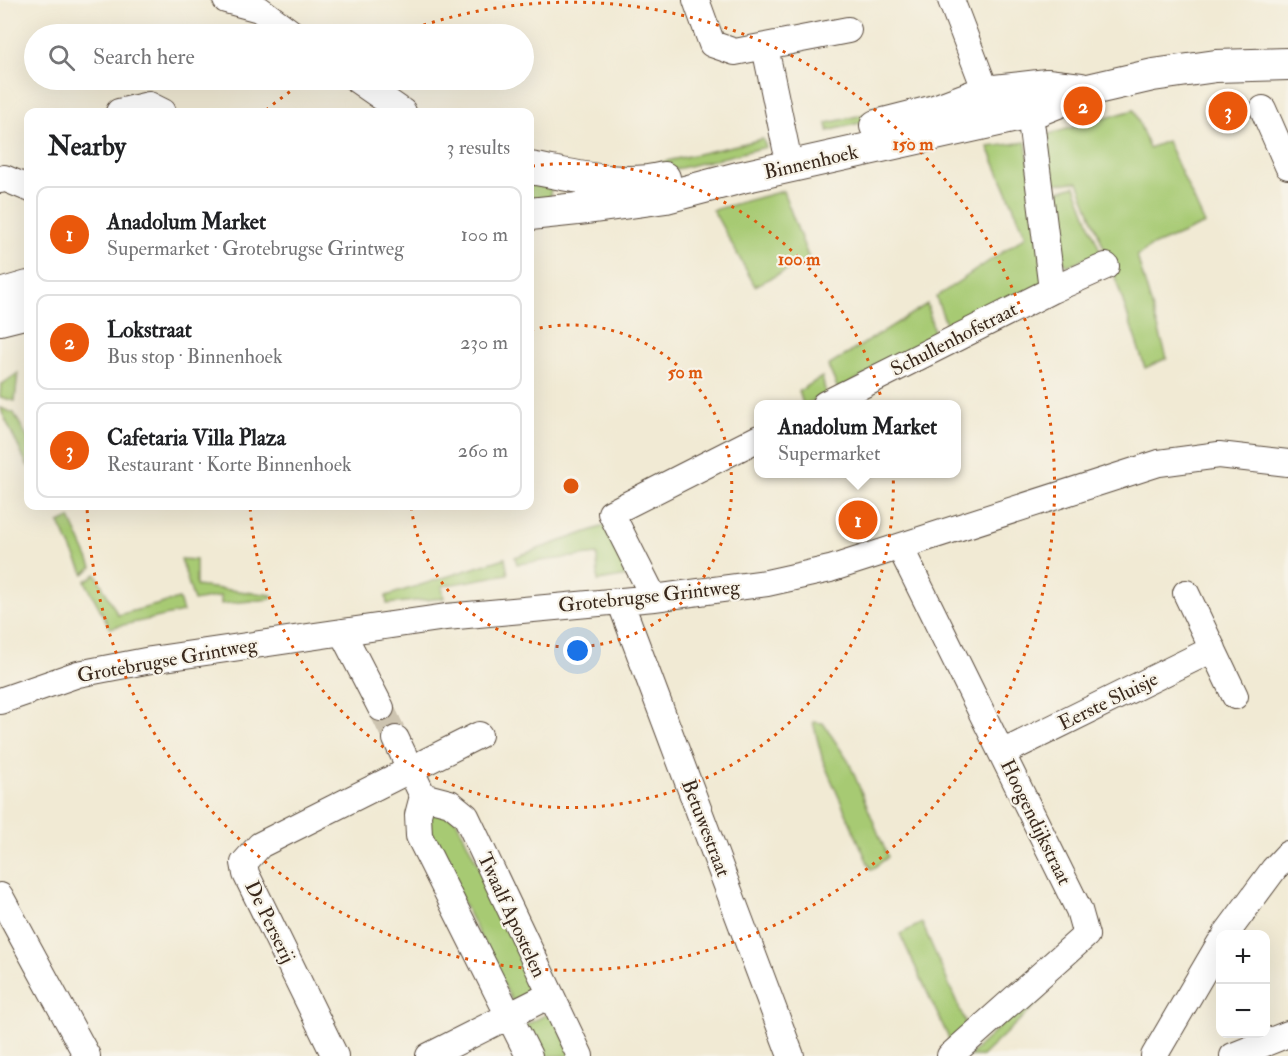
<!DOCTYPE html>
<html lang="en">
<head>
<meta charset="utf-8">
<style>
  :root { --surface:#fff; --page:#f6f6f6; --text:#202124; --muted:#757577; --line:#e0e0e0; --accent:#ea580c }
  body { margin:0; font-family:"IM FELL Double Pica",serif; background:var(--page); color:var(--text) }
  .controls { position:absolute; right:18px; bottom:18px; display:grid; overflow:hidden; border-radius:12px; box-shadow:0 6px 24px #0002 }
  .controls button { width:54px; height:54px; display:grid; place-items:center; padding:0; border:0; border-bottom:2px solid var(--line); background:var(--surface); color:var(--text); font:30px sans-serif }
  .you { position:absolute; left:578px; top:651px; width:21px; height:21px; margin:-15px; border:4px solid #fff; border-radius:50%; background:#1a73e8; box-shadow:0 0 0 9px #1a73e833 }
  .badge { display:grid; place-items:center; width:39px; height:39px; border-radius:50%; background:var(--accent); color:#fff; font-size:20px; font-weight:700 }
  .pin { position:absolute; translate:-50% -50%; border:3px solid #fff; box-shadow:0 2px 6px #0006 }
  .popup { position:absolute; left:754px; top:400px; width:207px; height:78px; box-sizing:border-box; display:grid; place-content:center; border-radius:12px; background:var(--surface); filter:drop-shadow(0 2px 4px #0005); font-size:20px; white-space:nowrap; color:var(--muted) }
  .popup b { font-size:22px; color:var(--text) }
  .popup::after { content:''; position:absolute; left:50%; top:100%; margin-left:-12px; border:12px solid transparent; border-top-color:var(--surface) }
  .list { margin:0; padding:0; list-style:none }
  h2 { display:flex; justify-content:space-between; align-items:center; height:78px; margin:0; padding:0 24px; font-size:26px }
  h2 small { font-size:20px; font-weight:400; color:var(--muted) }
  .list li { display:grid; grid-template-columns:39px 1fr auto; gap:18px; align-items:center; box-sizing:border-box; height:96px; margin:0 12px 12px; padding:0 12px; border:2px solid var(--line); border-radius:12px }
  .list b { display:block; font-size:22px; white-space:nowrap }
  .list p { margin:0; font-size:20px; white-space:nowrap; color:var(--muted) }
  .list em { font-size:20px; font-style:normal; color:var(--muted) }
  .icon { flex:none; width:33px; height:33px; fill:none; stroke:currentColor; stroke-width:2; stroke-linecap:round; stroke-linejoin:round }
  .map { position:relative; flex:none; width:1288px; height:1056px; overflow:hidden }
  .search { position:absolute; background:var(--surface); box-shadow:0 6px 24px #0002; left:24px; top:24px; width:510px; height:66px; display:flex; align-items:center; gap:15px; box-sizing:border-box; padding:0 21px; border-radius:33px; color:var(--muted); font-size:22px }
  .panel { position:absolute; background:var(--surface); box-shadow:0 6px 24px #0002; left:24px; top:108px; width:510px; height:402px; border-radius:12px }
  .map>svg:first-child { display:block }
  .green { fill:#a7ca73; stroke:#717a48; stroke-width:1.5 }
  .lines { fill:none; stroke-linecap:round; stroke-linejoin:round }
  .minor-tunnel { stroke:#cdc4b0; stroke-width:26; stroke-dasharray:26 13; stroke-linecap:butt }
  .minor-casing { stroke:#564739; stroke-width:28 }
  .major-casing { stroke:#564739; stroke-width:34 }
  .minor { stroke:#fff; stroke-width:26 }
  .major { stroke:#fff; stroke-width:32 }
  .ring { fill:none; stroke:#df570d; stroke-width:3; stroke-dasharray:3 6 }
  .labels { text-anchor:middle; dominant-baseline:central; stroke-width:4.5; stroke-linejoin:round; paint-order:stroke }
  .street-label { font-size:20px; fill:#3b2a1e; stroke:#f7f3e8 }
  .centre { fill:#df570d; stroke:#f7f3e8; stroke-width:3 }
  .ring-label { font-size:18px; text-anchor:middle; font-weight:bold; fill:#df570d; stroke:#f7f3e8; stroke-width:4.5; stroke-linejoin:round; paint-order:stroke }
</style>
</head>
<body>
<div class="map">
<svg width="1288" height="1056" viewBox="0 0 1288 1056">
  <rect width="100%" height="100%" fill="#f7f3e8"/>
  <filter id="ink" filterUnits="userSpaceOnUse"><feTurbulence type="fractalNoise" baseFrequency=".0167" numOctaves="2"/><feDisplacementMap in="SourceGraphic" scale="12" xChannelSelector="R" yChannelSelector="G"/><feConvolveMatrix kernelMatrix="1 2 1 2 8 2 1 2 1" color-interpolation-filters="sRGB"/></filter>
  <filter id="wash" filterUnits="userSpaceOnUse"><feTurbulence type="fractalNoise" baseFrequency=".008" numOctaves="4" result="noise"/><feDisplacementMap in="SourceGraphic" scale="24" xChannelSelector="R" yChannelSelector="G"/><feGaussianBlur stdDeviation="1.35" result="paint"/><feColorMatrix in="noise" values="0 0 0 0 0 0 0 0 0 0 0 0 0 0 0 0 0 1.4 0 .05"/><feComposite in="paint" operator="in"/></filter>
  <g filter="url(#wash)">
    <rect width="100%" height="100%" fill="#f1ead4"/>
    <path class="green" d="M 927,100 L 928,106 L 828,131 L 827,123 Z
      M 1134,110 L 1149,148 L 1167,141 L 1205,224 L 1150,247 L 1137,256 L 1167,358 L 1145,368 L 1113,271 L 1078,182 L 1047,184 L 1042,136 Z
      M 763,139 L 766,147 L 669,171 L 645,166 Z
      M 1026,142 L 1044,283 L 948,329 L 936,297 L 1026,236 L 988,147 Z
      M 530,176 L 552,178 L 549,204 L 530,206 Z
      M 1075,186 L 1101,253 L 1066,266 L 1057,243 L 1051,193 Z
      M 783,191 L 809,259 L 755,286 L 713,210 Z
      M 927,304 L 936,340 L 838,389 L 828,366 Z
      M 18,373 L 15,401 L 0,397 L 1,385 Z
      M 822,377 L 826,394 L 807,404 L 803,404 L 799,391 Z
      M 0,408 L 14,413 L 28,439 L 28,467 Z
      M 70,518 L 92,567 L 84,574 L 59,523 Z
      M 610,524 L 634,575 L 598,581 L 597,554 L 517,564 L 515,557 Z
      M 505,558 L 508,574 L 442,586 L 444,598 L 387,604 L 386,596 Z
      M 181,559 L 196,560 L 196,586 L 272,595 L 271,599 L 221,604 L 221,596 L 194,601 Z
      M 96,574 L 118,615 L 179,599 L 183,612 L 110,628 L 85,581 Z
      M 813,722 L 823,723 L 849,762 L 888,857 L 871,870 L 823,761 Z
      M 433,808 L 456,820 L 540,990 L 513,1003 L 430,835 L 428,813 Z
      M 922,923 L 968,1028 L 951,1043 L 900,934 Z
      M 1037,991 L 1045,996 L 982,1056 L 969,1056 Z
      M 551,1012 L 573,1056 L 539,1056 L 524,1026 Z"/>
  </g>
  <g filter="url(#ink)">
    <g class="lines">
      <path class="minor-tunnel" d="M 381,708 L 396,739"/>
      <defs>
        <path id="minor" d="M 226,0 L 259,9 L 293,34
          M 696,0 L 712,44 L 735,52 L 848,30
          M 951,0 L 982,81 L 990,110
          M 765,47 L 786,148
          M 357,80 L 403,112
          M 1263,109 L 1288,166
          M 119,112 L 149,105 L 163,112
          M 0,180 L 4,178 L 28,188
          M 1052,290 L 1106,266
          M 825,404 L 1052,290 L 1032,129
          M 900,547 L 1079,910 L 1086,935 L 950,1056
          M 1186,593 L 1235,696
          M 654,598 L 611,513 L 759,438
          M 620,601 L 791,1056
          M 342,632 L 381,708
          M 0,701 L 78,674 L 151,660 L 446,617 L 654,598 L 767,583 L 830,569 L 1159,463 L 1219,455 L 1288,463
          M 396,739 L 423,796 L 418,815 L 419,836 L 529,1056
          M 1002,753 L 1213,649
          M 423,796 L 450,803 L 466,816 L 580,1056
          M 0,896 L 87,1056
          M 1226,934 L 1274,869 L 1288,854
          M 335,1056 L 246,874 L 244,863 L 260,845 L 479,735
          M 429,1056 L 550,995
          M 1154,1056 L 1220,943
          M 1233,1056 L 1288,1034"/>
        <path id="major" d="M 876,126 L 935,111 L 985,92 L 1047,85 L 1081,89
          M 530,168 C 572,175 621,189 664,178
          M 530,214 L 587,208 L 666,197 L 742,177 L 1030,113 L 1088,90 L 1153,75 L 1216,66 L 1288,64
          M 0,295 L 28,287
          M 0,319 L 28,312"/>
      </defs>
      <use href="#minor" class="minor-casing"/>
      <use href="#major" class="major-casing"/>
      <use href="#minor" class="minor"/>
      <use href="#major" class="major"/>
    </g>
  </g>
  <g class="ring">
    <path d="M531 330A161 161 0 1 1 411 506"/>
    <path d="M532 166A322 322 0 1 1 250 506"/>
    <path d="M266 110A484 484 0 0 1 307 80M398 34A484 484 0 1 1 87 507"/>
  </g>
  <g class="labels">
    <g class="street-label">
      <text transform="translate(811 162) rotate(-13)">Binnenhoek</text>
      <text transform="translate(954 339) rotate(-27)">Schullenhofstraat</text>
      <text transform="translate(649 596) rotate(-6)">Grotebrugse Grintweg</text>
      <text transform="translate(167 660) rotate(-10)">Grotebrugse Grintweg</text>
      <text transform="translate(1108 701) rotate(-26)">Eerste Sluisje</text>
      <text transform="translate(1036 822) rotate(64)">Hoogendijkstraat</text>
      <text transform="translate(706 828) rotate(69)">Betuwestraat</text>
      <text transform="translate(512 915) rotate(65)">Twaalf Apostelen</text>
      <text transform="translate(270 922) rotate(64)">De Perserij</text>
    </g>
  </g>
  <circle cx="571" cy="486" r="9" class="centre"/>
  <g class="ring-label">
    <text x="913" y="150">150 m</text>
    <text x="799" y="265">100 m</text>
    <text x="685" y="378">50 m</text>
  </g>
</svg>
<div class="controls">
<button>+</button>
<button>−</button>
</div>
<div class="you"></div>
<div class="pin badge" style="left:858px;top:520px">1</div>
<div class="popup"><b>Anadolum Market</b>Supermarket</div>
<div class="pin badge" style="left:1083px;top:106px">2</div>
<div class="pin badge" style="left:1228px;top:111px">3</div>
<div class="search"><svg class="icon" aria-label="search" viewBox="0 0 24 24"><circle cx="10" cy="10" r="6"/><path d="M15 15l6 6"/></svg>Search here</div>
<section class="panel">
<h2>Nearby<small>3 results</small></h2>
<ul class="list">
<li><span class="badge">1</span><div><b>Anadolum Market</b><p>Supermarket · Grotebrugse Grintweg</p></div><em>100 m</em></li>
<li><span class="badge">2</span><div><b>Lokstraat</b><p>Bus stop · Binnenhoek</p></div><em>230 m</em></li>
<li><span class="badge">3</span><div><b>Cafetaria Villa Plaza</b><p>Restaurant · Korte Binnenhoek</p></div><em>260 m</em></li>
</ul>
</section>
</div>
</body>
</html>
